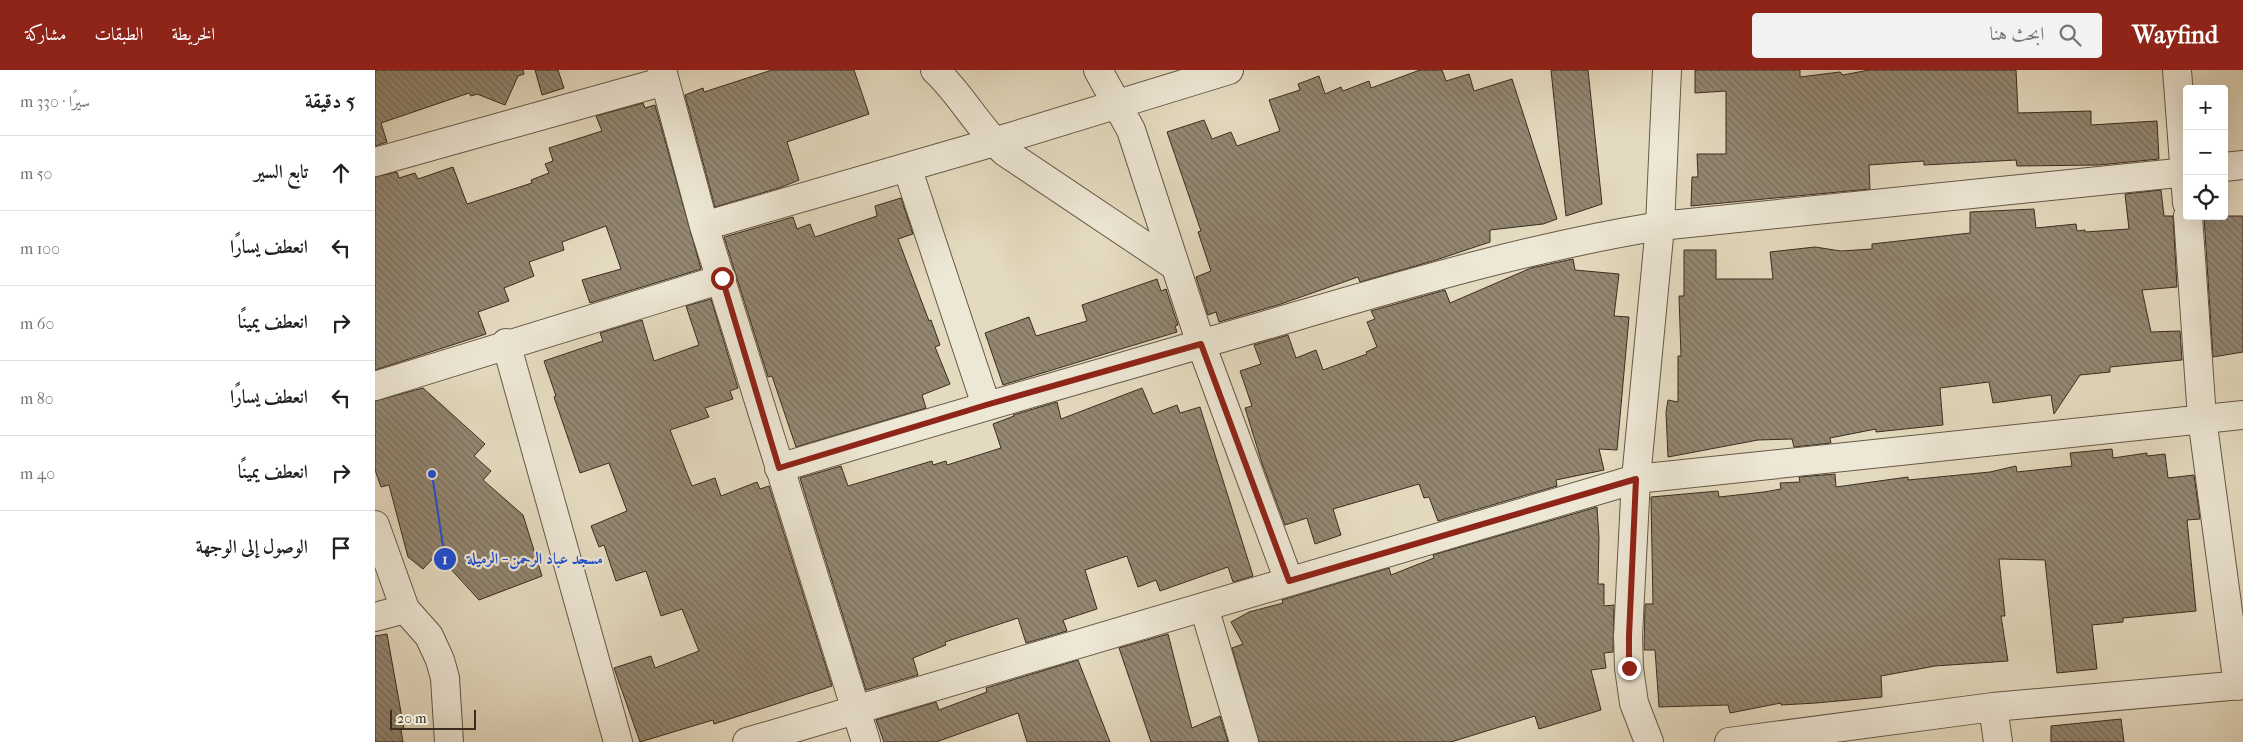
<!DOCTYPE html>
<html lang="ar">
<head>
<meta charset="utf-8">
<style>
  :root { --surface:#fff; --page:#f2f2f2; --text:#222; --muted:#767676; --line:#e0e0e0; --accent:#8f2418 }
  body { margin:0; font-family:"IM FELL French Canon",Amiri,serif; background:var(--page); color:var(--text); direction:rtl }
  .controls { position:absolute; right:15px; top:15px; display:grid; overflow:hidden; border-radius:5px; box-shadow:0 5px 20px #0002 }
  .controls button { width:45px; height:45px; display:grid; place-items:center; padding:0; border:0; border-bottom:1px solid var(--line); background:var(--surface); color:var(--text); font:25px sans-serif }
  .scale { position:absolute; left:15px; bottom:12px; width:86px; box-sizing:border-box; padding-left:5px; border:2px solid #3c2d1e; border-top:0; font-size:14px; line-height:18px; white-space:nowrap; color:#3c2d1e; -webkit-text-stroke:4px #ede7d5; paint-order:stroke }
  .stop { position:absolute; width:15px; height:15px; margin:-11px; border:4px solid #8f2418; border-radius:50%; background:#fff }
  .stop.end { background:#8f2418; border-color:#fff; box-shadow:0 1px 5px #0008 }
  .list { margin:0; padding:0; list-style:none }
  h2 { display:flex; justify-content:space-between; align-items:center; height:65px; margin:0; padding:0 20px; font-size:21px }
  h2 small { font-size:16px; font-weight:400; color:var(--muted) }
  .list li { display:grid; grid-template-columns:32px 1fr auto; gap:15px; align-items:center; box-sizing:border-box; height:75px; padding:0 20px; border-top:1px solid var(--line) }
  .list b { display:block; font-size:19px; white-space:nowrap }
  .list em { font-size:16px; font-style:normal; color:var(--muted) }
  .icon { flex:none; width:28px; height:28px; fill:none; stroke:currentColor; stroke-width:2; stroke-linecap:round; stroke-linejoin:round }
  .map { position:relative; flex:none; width:1868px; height:672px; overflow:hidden; direction:ltr }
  header { display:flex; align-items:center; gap:30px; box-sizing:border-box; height:70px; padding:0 25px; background:var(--accent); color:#fff }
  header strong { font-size:24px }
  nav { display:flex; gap:28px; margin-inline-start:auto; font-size:18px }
  .search { width:350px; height:45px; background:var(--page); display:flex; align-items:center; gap:12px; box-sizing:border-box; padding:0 18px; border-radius:5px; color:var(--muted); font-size:19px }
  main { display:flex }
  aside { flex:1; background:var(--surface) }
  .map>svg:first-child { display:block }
  .building { fill:url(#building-back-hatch); stroke:#3c2d1e }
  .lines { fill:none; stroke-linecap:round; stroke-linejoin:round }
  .minor-casing { stroke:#665846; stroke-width:30 }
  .minor { stroke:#ede7d5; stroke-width:28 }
  .route { stroke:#8f2418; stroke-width:6 }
  .leader { fill:none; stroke:#1d4ed8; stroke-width:2 }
  .callout-dot { fill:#1d4ed8; stroke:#ede7d5; stroke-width:2 }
  .mark-label { font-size:15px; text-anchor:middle; font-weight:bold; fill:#fff }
  .callout-label { font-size:16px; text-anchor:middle; font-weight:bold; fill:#1d4ed8; stroke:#ede7d5; stroke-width:4.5; stroke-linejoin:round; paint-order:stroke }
</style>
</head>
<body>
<header>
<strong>Wayfind</strong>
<div class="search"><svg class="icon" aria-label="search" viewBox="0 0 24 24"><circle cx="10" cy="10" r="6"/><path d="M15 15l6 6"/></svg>ابحث هنا</div>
<nav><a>الخريطة</a><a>الطبقات</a><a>مشاركة</a></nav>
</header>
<main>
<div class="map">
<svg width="1868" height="672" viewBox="0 0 1868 672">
  <defs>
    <pattern id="building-back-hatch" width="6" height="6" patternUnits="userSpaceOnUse" patternTransform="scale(1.25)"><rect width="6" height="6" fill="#938772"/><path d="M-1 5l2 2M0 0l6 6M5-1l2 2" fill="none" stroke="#796f5d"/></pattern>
  </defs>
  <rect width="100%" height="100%" fill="#e4dabf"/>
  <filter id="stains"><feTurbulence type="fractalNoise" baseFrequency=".004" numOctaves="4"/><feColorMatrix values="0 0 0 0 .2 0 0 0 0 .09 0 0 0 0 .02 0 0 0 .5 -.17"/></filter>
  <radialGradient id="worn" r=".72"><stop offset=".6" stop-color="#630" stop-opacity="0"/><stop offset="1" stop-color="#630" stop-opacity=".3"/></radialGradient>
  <path class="building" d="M 0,0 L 148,0 L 149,4 L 143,6 L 130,35 L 102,24 L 96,26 L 94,23 L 6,53 L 12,72 L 0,76 Z
    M 160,0 L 183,0 L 189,18 L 167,25 Z
    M 397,0 L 479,0 L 494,44 L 412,72 L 424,110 L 407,117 L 340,137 L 310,25 L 328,18 L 329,22 Z
    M 1045,0 L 1067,0 L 1071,11 L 1094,4 L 1099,21 L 1137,9 L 1182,149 L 1168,154 L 1115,160 L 1115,172 L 1061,190 L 985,212 L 983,207 L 903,235 L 844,252 L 841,242 L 833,245 L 821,207 L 836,201 L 823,162 L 826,161 L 792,62 L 829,50 L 837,69 L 856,62 L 862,76 L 905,61 L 894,30 L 925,20 L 923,14 L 944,6 L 950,24 L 966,17 L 968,21 L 994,11 L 996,18 Z
    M 1176,0 L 1213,0 L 1227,134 L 1191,146 Z
    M 1320,0 L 1425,0 L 1425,7 L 1465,2 L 1468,5 L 1494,0 L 1641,0 L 1643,43 L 1716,41 L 1716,55 L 1782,51 L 1784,89 L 1724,95 L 1642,96 L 1641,90 L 1549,95 L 1549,91 L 1494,95 L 1495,119 L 1316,136 L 1317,107 L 1323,107 L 1322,84 L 1351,84 L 1351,21 L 1320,23 Z
    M 268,33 L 270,38 L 280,35 L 326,199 L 215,233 L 207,210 L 246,199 L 231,156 L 187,172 L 189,180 L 154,192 L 159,206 L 129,218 L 134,231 L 103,242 L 111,264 L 0,300 L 0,107 L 22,102 L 24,108 L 40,103 L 43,109 L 78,97 L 92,134 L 157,113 L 156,110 L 174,103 L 170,94 L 178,91 L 174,78 L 227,61 L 221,46 Z
    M 1786,120 L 1789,146 L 1798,146 L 1802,217 L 1767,220 L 1776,262 L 1805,261 L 1807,290 L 1735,297 L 1735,302 L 1705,305 L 1679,344 L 1676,325 L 1618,333 L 1614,312 L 1565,318 L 1568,355 L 1501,362 L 1501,359 L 1455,368 L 1456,373 L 1419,377 L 1417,369 L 1383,370 L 1293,387 L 1291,342 L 1293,330 L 1303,332 L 1303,286 L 1306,286 L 1304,226 L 1309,226 L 1309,180 L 1341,180 L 1341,209 L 1398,209 L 1395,182 L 1440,177 L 1466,181 L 1497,179 L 1497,174 L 1595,163 L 1595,142 L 1659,139 L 1661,158 L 1701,154 L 1702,161 L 1710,160 L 1710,162 L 1754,159 L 1750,124 Z
    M 526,128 L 538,164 L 523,169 L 554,251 L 556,250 L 565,275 L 560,277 L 575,314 L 547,325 L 551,338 L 421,377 L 397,306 L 393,307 L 349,167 L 418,147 L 422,159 L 435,154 L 440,167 L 502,146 L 500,136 Z
    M 1829,146 L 1868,146 L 1868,282 L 1838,287 Z
    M 1198,189 L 1200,200 L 1244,204 L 1239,246 L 1254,247 L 1242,380 L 1224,379 L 1229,400 L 1181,410 L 1182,416 L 1063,451 L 1054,427 L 1049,428 L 1044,414 L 958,439 L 966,465 L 940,474 L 932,448 L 910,455 L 887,393 L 870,338 L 877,336 L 865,301 L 886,294 L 879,275 L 913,265 L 921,288 L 941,280 L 948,300 L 992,284 L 991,282 L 1002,277 L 992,252 L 1000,249 L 996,241 L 1070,220 L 1075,233 L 1156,198 Z
    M 782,209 L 786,221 L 791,219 L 803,255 L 800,256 L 802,262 L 628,315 L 610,263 L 654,247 L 661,266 L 712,251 L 707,235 Z
    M 336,229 L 363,318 L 355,321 L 358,329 L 330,338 L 334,347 L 295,360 L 317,416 L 340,408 L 346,426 L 382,412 L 385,419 L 394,416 L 457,616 L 339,654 L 338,650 L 265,672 L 239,598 L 276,586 L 280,598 L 324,581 L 307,539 L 286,546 L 271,501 L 241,511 L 229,475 L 224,477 L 216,456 L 252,441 L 234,393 L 205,403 L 179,327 L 181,326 L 169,291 L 228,271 L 225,263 L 267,250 L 279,291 L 324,275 L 311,236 Z
    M 48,318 L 110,374 L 99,386 L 116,401 L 108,410 L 148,445 L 167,506 L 104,530 L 62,484 L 48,499 L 33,487 L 14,415 L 6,417 L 0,400 L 0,331 Z
    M 767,318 L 778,344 L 802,335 L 805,343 L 825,337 L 878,506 L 858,512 L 853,497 L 785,521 L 781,510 L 763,517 L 752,486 L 710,500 L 722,539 L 688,550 L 692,561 L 651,573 L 643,548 L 570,572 L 571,575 L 538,588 L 543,605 L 491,620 L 425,408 L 466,396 L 473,416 L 557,391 L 558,395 L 571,391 L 572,395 L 626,378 L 618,354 L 639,346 L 638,345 L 682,332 L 686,349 Z
    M 1737,379 L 1738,388 L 1772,383 L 1772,386 L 1790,384 L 1793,408 L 1819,405 L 1825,449 L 1812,450 L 1821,541 L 1748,548 L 1748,552 L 1717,555 L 1722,599 L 1682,603 L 1670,490 L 1624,489 L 1630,546 L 1626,546 L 1633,591 L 1560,596 L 1506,606 L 1507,627 L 1441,633 L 1406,635 L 1406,633 L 1355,643 L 1353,635 L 1284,637 L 1280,580 L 1269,580 L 1270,534 L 1278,534 L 1276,427 L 1343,421 L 1344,427 L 1389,422 L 1406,419 L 1405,413 L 1425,412 L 1424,407 L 1460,404 L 1461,417 L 1533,407 L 1533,410 L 1615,402 L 1641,396 L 1642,402 L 1697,396 L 1695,383 Z
    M 1222,437 L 1224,468 L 1223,514 L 1229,514 L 1229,536 L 1239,535 L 1238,582 L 1229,583 L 1231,598 L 1216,600 L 1226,640 L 1164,659 L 1160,646 L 1076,672 L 884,672 L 857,578 L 868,574 L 856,552 L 874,542 L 908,533 L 907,530 L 1014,498 L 1016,505 L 1059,488 L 1058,485 Z
    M 12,564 L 29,659 L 26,660 L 28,672 L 0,672 L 0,566 Z
    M 793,564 L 817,658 L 845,646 L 853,672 L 776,672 L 744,578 Z
    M 703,590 L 735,672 L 652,672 L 643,643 L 561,672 L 509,672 L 501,650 L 561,632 L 564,640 L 612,622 L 611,618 Z
    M 1746,649 L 1749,672 L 1676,672 L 1676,656 Z"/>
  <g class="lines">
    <defs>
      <path id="minor" d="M 287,0 L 329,156 L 491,672
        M 560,0 C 587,25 603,58 630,82 L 800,196
        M 723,0 L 756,60 L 826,274 L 914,511
        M 1802,0 L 1812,133
        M 0,92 L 290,11
        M 532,97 L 611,335
        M 1849,97 L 1868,95
        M 1813,146 L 1827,348 L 1863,616
        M 329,156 L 619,72 L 854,0
        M 131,273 L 243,672
        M 0,316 L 347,209
        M 404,398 C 558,351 713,307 867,262 C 1005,222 1143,179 1285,156 L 1812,102
        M 0,455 L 30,539 L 54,566 L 65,590 L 70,608 L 74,672
        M 829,537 L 869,672
        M 0,547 L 30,539
        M 1618,637 L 1623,672
        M 372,672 L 1261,409 L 1868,345
        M 1274,672 L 1259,633 L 1254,598 L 1253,566 L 1261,409 L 1285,156 L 1292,0
        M 1354,672 L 1618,637 L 1868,615"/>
    </defs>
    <use href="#minor" class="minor-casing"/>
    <use href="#minor" class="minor"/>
  </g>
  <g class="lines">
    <path class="route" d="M 347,208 L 404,398 L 611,335 L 826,274 L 914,511 L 1261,409 L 1254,566 L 1254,598"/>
  </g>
  <path class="leader" d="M57 404L70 489"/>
  <g class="callout-dot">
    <circle cx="57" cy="404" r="5"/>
    <circle cx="70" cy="489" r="12"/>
  </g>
  <g class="mark-label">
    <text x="70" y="494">1</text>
  </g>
  <g class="callout-label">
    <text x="160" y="494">مسجد عباد الرحمن - الرميلة</text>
  </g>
  <rect width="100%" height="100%" filter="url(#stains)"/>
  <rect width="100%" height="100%" fill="url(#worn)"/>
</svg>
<div class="controls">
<button>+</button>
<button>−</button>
<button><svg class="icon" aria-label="locate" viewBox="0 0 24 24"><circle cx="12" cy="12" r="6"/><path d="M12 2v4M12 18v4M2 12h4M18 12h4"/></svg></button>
</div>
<div class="scale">20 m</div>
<div class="stop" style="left:347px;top:208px"></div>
<div class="stop end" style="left:1254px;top:598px"></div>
</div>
<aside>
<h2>5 دقيقة<small>سيرًا · 330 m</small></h2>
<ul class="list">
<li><svg class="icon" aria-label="ahead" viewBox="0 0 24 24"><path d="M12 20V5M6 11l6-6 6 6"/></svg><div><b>تابع السير</b></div><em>50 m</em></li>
<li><svg class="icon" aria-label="left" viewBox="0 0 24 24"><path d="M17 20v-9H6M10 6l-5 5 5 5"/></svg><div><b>انعطف يسارًا</b></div><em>100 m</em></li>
<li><svg class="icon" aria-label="right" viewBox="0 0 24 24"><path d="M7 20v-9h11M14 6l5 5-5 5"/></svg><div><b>انعطف يمينًا</b></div><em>60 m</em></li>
<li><svg class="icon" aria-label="left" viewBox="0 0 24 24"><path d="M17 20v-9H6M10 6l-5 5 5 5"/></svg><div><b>انعطف يسارًا</b></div><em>80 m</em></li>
<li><svg class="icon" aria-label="right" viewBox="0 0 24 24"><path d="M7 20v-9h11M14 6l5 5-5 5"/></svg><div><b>انعطف يمينًا</b></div><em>40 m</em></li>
<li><svg class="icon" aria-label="arrive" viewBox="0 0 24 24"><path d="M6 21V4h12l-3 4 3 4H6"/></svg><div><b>الوصول إلى الوجهة</b></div></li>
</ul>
</aside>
</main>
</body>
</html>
